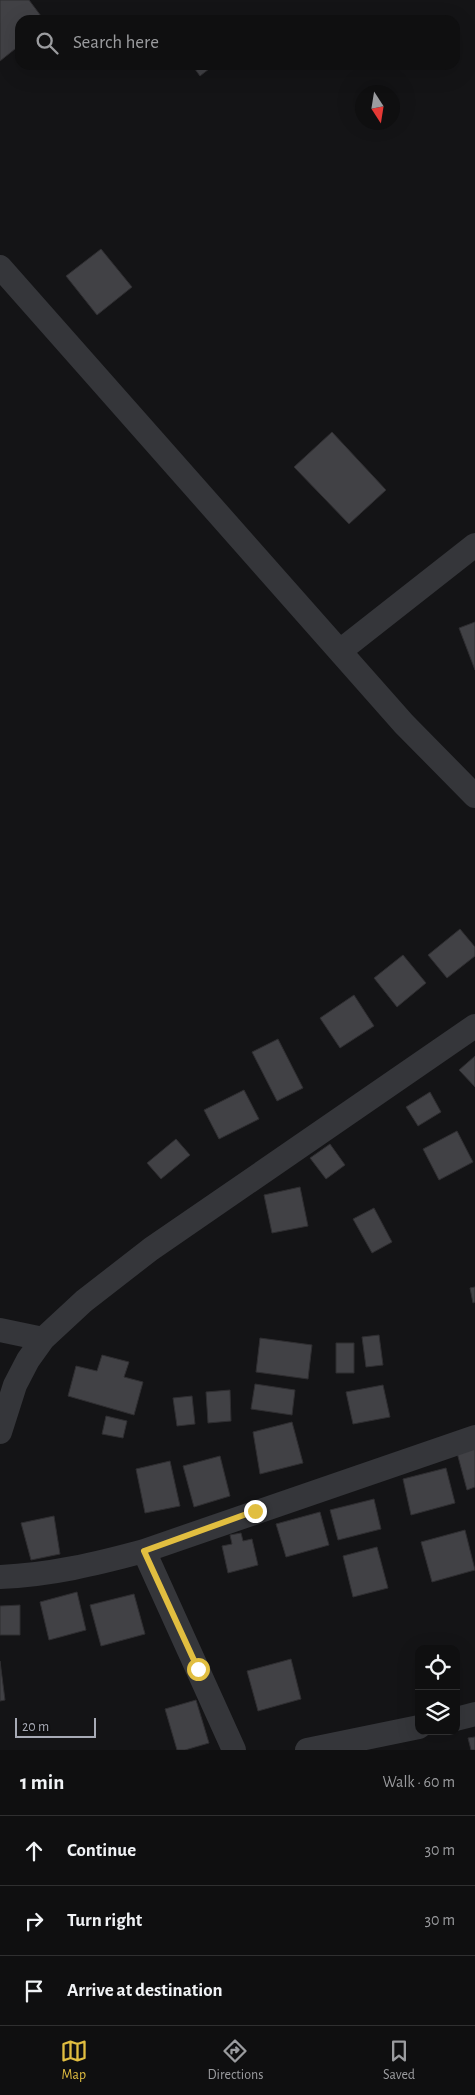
<!DOCTYPE html>
<html lang="en">
<head>
<meta charset="utf-8">
<style>
  :root { --surface:#0f0f10; --page:#181819; --text:#f1f3f6; --muted:#9b9c9f; --line:#2f2f30; --accent:#e1be40 }
  body { margin:0; font-family:"Alegreya Sans",sans-serif; background:var(--page); color:var(--text) }
  .controls { position:absolute; right:15px; bottom:15px; display:grid; overflow:hidden; border-radius:10px; box-shadow:0 5px 20px #0002 }
  .controls button { width:45px; height:45px; display:grid; place-items:center; padding:0; border:0; border-bottom:1px solid var(--line); background:var(--surface); color:var(--text); font:25px sans-serif }
  .compass { position:absolute; left:355px; top:85px; width:45px; height:45px; border-radius:50%; background:var(--surface); box-shadow:0 5px 20px #0002; rotate:168deg }
  .scale { position:absolute; left:15px; bottom:12px; width:81px; box-sizing:border-box; padding-left:5px; border:2px solid #a7aab5; border-top:0; font-size:14px; line-height:18px; white-space:nowrap; color:#a7aab5; -webkit-text-stroke:4px #0f0f10; paint-order:stroke }
  .stop { position:absolute; width:15px; height:15px; margin:-11px; border:4px solid #e1be40; border-radius:50%; background:#fff }
  .stop.end { background:#e1be40; border-color:#fff; box-shadow:0 1px 5px #0008 }
  .list { margin:0; padding:0; list-style:none }
  h2 { display:flex; justify-content:space-between; align-items:center; height:65px; margin:0; padding:0 20px; font-size:21px }
  h2 small { font-size:16px; font-weight:400; color:var(--muted) }
  .list li { display:grid; grid-template-columns:32px 1fr auto; gap:15px; align-items:center; box-sizing:border-box; height:70px; padding:0 20px; border-top:1px solid var(--line) }
  .list b { display:block; font-size:19px; white-space:nowrap }
  .list em { font-size:16px; font-style:normal; color:var(--muted) }
  .icon { flex:none; width:28px; height:28px; fill:none; stroke:currentColor; stroke-width:2; stroke-linecap:round; stroke-linejoin:round }
  .map { position:relative; flex:none; width:475px; height:1750px; overflow:hidden }
  .search { position:absolute; background:var(--surface); box-shadow:0 5px 20px #0002; left:15px; right:15px; top:15px; height:55px; display:flex; align-items:center; gap:12px; box-sizing:border-box; padding:0 18px; border-radius:15px; color:var(--muted); font-size:19px }
  .sheet { height:275px; background:var(--surface) }
  nav { display:flex; justify-content:space-around; align-items:center; box-sizing:border-box; height:70px; border-top:1px solid var(--line); background:var(--surface); font-size:14px; color:var(--muted) }
  nav a { display:grid; justify-items:center; gap:2px }
  nav .on { color:var(--accent) }
  .map>svg:first-child { display:block }
  .building { fill:#414145; stroke:#2f2e31 }
  .lines { fill:none; stroke-linecap:round; stroke-linejoin:round }
  .street { stroke:#35363a; stroke-width:24 }
  .route { stroke:#e1be40; stroke-width:6 }
</style>
</head>
<body>
<div class="map">
<svg width="475" height="1750" viewBox="0 0 475 1750">
  <rect width="100%" height="100%" fill="#141416"/>
  <path class="building" d="M 0,0 L 29,0 L 44,20 L 20,20 L 20,45 L 0,61 Z
    M 192,65 L 214,65 L 200,76 Z
    M 101,249 L 132,287 L 97,315 L 66,276 Z
    M 332,432 L 386,490 L 349,524 L 294,467 Z
    M 475,622 L 475,670 L 459,628 Z
    M 460,929 L 475,947 L 475,956 L 447,978 L 428,955 Z
    M 403,955 L 426,983 L 397,1007 L 374,978 Z
    M 354,995 L 374,1026 L 340,1048 L 320,1018 Z
    M 278,1039 L 303,1088 L 277,1101 L 252,1052 Z
    M 475,1056 L 475,1087 L 459,1070 Z
    M 244,1090 L 259,1119 L 219,1139 L 204,1110 Z
    M 430,1092 L 441,1112 L 418,1126 L 406,1107 Z
    M 457,1131 L 473,1162 L 439,1180 L 423,1149 Z
    M 176,1139 L 190,1155 L 161,1179 L 147,1163 Z
    M 330,1144 L 345,1165 L 326,1179 L 310,1158 Z
    M 300,1187 L 308,1226 L 272,1233 L 264,1195 Z
    M 374,1208 L 392,1242 L 372,1253 L 353,1219 Z
    M 475,1287 L 475,1302 L 473,1303 L 470,1288 Z
    M 379,1335 L 383,1365 L 366,1367 L 362,1337 Z
    M 260,1338 L 312,1345 L 308,1379 L 256,1372 Z
    M 336,1343 L 354,1343 L 354,1373 L 336,1373 Z
    M 102,1355 L 129,1362 L 124,1377 L 143,1382 L 134,1415 L 68,1396 L 76,1366 L 97,1371 Z
    M 255,1384 L 295,1390 L 292,1415 L 251,1409 Z
    M 383,1385 L 390,1417 L 353,1424 L 346,1392 Z
    M 230,1390 L 231,1421 L 208,1423 L 206,1392 Z
    M 192,1396 L 195,1424 L 177,1426 L 173,1398 Z
    M 106,1416 L 127,1421 L 123,1438 L 102,1434 Z
    M 292,1422 L 303,1463 L 260,1474 L 253,1432 Z
    M 475,1444 L 475,1487 L 467,1490 L 456,1449 Z
    M 220,1456 L 230,1496 L 194,1507 L 183,1466 Z
    M 170,1461 L 180,1506 L 145,1513 L 136,1469 Z
    M 446,1468 L 455,1503 L 411,1515 L 403,1479 Z
    M 374,1499 L 381,1529 L 338,1540 L 330,1510 Z
    M 320,1512 L 329,1545 L 286,1557 L 276,1524 Z
    M 54,1516 L 60,1554 L 31,1560 L 21,1523 Z
    M 465,1530 L 475,1570 L 432,1582 L 421,1542 Z
    M 241,1533 L 243,1541 L 252,1539 L 258,1565 L 228,1573 L 222,1546 L 232,1544 L 230,1535 Z
    M 377,1547 L 388,1588 L 353,1597 L 343,1556 Z
    M 77,1592 L 86,1630 L 49,1640 L 40,1602 Z
    M 134,1594 L 145,1634 L 101,1646 L 90,1605 Z
    M 20,1605 L 20,1635 L 0,1635 L 0,1606 Z
    M 291,1659 L 301,1699 L 258,1711 L 247,1671 Z
    M 0,1661 L 5,1700 L 0,1701 Z
    M 196,1700 L 209,1743 L 185,1750 L 177,1750 L 165,1709 Z
    M 475,1737 L 475,1750 L 471,1750 L 468,1738 Z"/>
  <g class="lines">
    <path class="street" d="M 0,267 L 404,724 L 475,796
      M 340,651 L 475,545
      M 0,1330 L 43,1339
      M 0,1432 L 15,1385 L 28,1360 L 43,1339 L 84,1301 L 151,1249 L 475,1026
      M 144,1551 L 234,1750
      M 0,1577 C 50,1575 96,1564 144,1551 L 475,1437
      M 456,1719 L 475,1714
      M 307,1750 L 419,1727"/>
  </g>
  <g class="lines">
    <path class="route" d="M 198,1669 L 144,1551 L 255,1511"/>
  </g>
</svg>
<div class="controls">
<button><svg class="icon" aria-label="locate" viewBox="0 0 24 24"><circle cx="12" cy="12" r="6"/><path d="M12 2v4M12 18v4M2 12h4M18 12h4"/></svg></button>
<button><svg class="icon" aria-label="layers" viewBox="0 0 24 24"><path d="M12 4l9 5-9 5-9-5zM3 14l9 5 9-5"/></svg></button>
</div>
<svg class="compass" viewBox="-18 -18 36 36"><path d="M0-13l5 13h-10z" fill="#e53935"/><path d="M0 13l5-13h-10z" fill="#9b9c9f"/></svg>
<div class="scale">20 m</div>
<div class="stop" style="left:198px;top:1669px"></div>
<div class="stop end" style="left:255px;top:1511px"></div>
<div class="search"><svg class="icon" aria-label="search" viewBox="0 0 24 24"><circle cx="10" cy="10" r="6"/><path d="M15 15l6 6"/></svg>Search here</div>
</div>
<section class="sheet">
<h2>1 min<small>Walk · 60 m</small></h2>
<ul class="list">
<li><svg class="icon" aria-label="ahead" viewBox="0 0 24 24"><path d="M12 20V5M6 11l6-6 6 6"/></svg><div><b>Continue</b></div><em>30 m</em></li>
<li><svg class="icon" aria-label="right" viewBox="0 0 24 24"><path d="M7 20v-9h11M14 6l5 5-5 5"/></svg><div><b>Turn right</b></div><em>30 m</em></li>
<li><svg class="icon" aria-label="arrive" viewBox="0 0 24 24"><path d="M6 21V4h12l-3 4 3 4H6"/></svg><div><b>Arrive at destination</b></div></li>
</ul>
</section>
<nav>
<a class="on"><svg class="icon" aria-label="map" viewBox="0 0 24 24"><path d="M3 6l6-2 6 2 6-2v14l-6 2-6-2-6 2zM9 4v14M15 6v14"/></svg>Map</a>
<a><svg class="icon" aria-label="directions" viewBox="0 0 24 24"><path d="M12 3l9 9-9 9-9-9zM9 14v-3h6M13 9l2 2-2 2"/></svg>Directions</a>
<a><svg class="icon" aria-label="saved" viewBox="0 0 24 24"><path d="M7 4h10v16l-5-4-5 4z"/></svg>Saved</a>
</nav>
</body>
</html>
